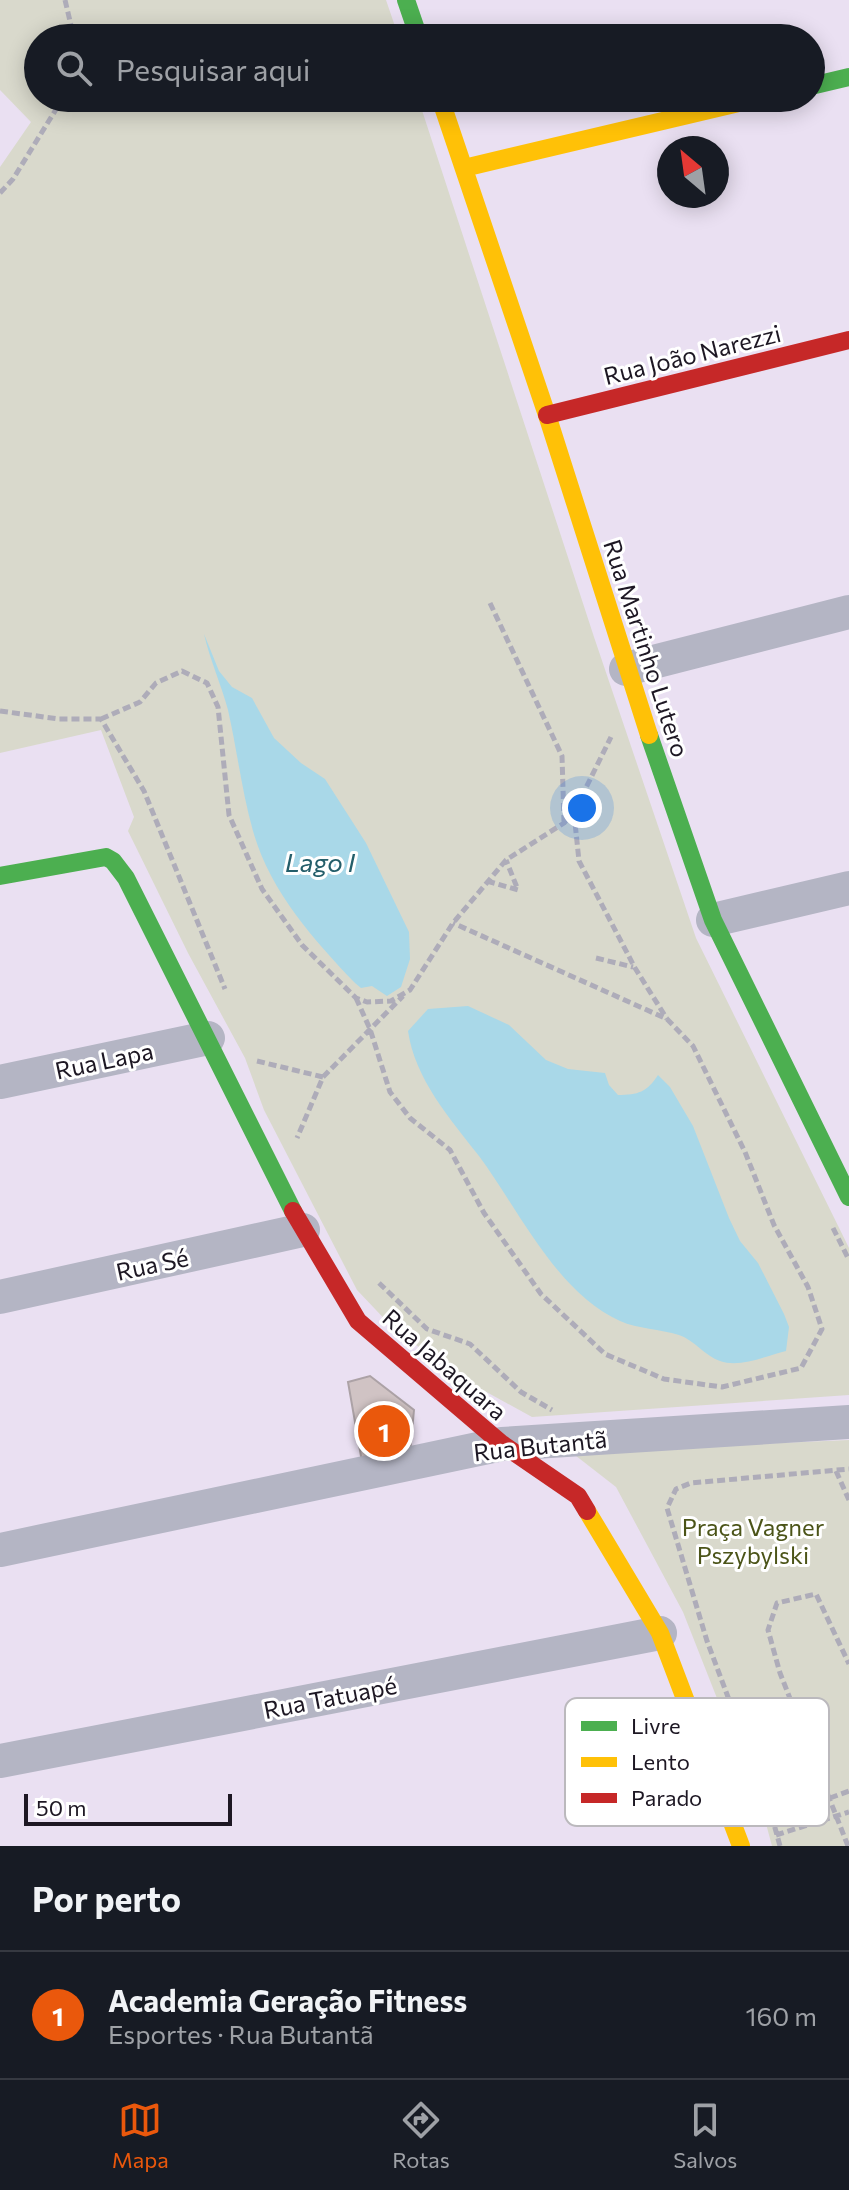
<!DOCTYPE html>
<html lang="pt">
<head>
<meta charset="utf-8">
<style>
  :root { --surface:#171b24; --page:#20242c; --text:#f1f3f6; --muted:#9ea1a6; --line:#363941; --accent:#ea580c }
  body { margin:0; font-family:Commissioner,sans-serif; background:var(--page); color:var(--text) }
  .compass { position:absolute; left:657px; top:136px; width:72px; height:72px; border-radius:50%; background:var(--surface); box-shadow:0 4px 20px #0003; rotate:331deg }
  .scale { position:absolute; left:24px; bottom:20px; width:208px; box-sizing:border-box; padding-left:8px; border:4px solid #1d1723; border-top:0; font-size:22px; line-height:28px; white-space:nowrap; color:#1d1723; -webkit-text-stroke:6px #fff; paint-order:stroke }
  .you { position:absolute; left:582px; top:808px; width:28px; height:28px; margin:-20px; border:6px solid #fff; border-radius:50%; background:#1a73e8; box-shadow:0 0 0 12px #1a73e833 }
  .badge { display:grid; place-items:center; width:52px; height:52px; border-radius:50%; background:var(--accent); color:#fff; font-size:26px; font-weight:700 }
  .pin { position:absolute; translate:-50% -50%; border:4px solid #fff; box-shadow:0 2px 8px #0006 }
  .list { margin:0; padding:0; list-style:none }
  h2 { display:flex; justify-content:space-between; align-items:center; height:104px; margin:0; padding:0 32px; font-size:34px }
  h2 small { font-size:26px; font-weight:400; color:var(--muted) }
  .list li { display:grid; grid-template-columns:52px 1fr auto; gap:24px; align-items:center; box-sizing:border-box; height:128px; padding:0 32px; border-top:2px solid var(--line) }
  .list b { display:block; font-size:30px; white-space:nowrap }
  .list p { margin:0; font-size:26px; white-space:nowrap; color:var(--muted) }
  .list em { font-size:26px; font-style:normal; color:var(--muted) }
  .icon { flex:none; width:44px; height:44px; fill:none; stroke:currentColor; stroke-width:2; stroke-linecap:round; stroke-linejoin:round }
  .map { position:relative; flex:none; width:849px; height:1846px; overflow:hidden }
  .search { position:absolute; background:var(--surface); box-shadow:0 4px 20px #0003; left:24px; right:24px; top:24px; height:88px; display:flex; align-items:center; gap:20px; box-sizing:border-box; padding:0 28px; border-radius:44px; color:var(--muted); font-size:30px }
  .sheet { height:232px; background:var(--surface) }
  nav { display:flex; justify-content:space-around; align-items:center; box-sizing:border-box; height:112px; border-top:2px solid var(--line); background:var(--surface); font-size:22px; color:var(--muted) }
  nav a { display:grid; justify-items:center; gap:4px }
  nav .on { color:var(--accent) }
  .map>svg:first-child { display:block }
  .green { fill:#d9d9cc }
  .water { fill:#a9d8e8 }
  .building { fill:#d0c3c4; stroke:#aca2a6; stroke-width:2 }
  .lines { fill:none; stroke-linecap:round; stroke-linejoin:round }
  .path { stroke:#aeacb9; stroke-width:5; stroke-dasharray:8 4; stroke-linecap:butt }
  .street { stroke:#b4b5c4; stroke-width:34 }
  .fast { stroke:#4caf50; stroke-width:18 }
  .slow { stroke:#ffc107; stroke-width:18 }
  .jam { stroke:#c62828; stroke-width:18 }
  .labels { text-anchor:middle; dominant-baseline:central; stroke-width:6; stroke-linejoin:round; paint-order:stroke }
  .street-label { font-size:24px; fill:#1d1723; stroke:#fff }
  .park-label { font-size:24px; fill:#4b5418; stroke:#fff }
  .water-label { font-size:26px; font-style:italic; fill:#245e6a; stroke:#fff }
  .key { fill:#fff; stroke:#bbb9bd; stroke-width:2 }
  .key-label { font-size:22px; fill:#1d1723 }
</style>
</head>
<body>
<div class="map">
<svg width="849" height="1846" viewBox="0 0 849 1846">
  <rect width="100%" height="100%" fill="#eae0f2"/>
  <path class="green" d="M 0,0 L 386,0 L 399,38 L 38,38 L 38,98 L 418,98 L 594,637 L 696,938 L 849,1248 L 849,1395 L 532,1417 L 463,1379 L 394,1329 L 357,1290 L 264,1110 L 245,1058 L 188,953 L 128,831 L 134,817 L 101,730 L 0,753 L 0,167 L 31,122 L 0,90 Z
    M 849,1440 L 849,1846 L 772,1846 L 765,1820 L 683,1612 L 616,1487 L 571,1452 Z"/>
  <path class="water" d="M 204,634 L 219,671 L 232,687 L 252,698 L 274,738 L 301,763 L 325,779 L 366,843 L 409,932 L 410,959 L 401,987 L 387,996 L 372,986 L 361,988 L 355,983 C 313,939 270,891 253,831 C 242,792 237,750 228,710 C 221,684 210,660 204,634 Z
    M 468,1006 L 509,1025 L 546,1060 L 568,1069 L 605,1073 L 609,1085 L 618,1095 C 638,1095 647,1092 658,1075 L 670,1087 L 693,1126 L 729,1218 L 740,1241 L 758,1263 L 784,1314 L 789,1327 L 786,1351 C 766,1356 740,1368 720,1361 C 705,1356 694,1340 679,1335 C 660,1329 638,1329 620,1321 C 556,1292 519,1210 479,1156 C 450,1119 415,1079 408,1031 L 428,1009 Z"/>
  <path class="building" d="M 370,1376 L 414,1410 L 410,1452 L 362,1462 L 348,1382 Z"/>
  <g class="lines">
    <path class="path" d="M 65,0 L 74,38
      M 0,193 L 13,179 L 63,98
      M 490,603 L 562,756 L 564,822
      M 0,711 L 59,719 L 101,719 L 144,791 L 225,989
      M 101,719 L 140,702 L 156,683 L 182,671 L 207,683 L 218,707 L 229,815 L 262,889 L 302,945 L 356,998 L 367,1002 L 391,1001 L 410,990 L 453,923 L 506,860 L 564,823 L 574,812 L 611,737
      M 574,813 L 579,861 L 635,968 L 667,1019
      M 487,881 L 518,890 L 506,860
      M 596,958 L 633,967
      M 356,998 L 370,1029 L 390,1092 L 410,1118 L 450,1150 L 484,1213 L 541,1294 L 605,1354 L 664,1379 L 722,1387 L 801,1368 L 822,1329 L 808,1287 L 774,1225 L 745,1152 L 693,1046 L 667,1019 L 453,923
      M 257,1061 L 323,1077 L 297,1138
      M 323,1077 L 403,996
      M 833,1228 L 849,1260
      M 379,1283 L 427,1329 L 470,1344 L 521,1392 L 552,1410
      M 836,1471 L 849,1500
      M 830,1798 L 849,1791
      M 776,1835 L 849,1812
      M 780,1846 L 769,1806 L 707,1641 L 667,1508 L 676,1489 L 691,1483 L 849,1469
      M 848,1846 L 780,1673 L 768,1630 L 777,1603 L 816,1594 L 849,1664"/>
    <path class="street" d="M 626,669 L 849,612
      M 713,920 L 849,888
      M 0,1082 L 208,1038
      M 0,1297 L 303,1230
      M 0,1550 L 502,1444 L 849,1422
      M 0,1761 L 660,1633"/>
    <path class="fast" d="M 406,0 L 419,38
      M 811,86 L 849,77
      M 649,735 L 713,920 L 849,1197
      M 0,876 L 106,857 L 113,861 L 126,878 L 293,1211"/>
    <path class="slow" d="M 440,98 L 547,415 L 649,735
      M 464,168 L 760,98
      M 587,1511 L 660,1633 L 741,1846"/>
    <path class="jam" d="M 547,415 L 849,340
      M 293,1211 L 358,1321 L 502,1444 L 578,1496 L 587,1511"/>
  </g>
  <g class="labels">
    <g class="street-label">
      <text transform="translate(692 354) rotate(-14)">Rua João Narezzi</text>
      <text transform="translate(647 648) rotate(72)">Rua Martinho Lutero</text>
      <text transform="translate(104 1060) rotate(-12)">Rua Lapa</text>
      <text transform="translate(152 1264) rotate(-12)">Rua Sé</text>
      <text transform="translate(445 1364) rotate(41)">Rua Jabaquara</text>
      <text transform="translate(540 1445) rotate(-6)">Rua Butantã</text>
      <text transform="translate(330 1697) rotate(-11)">Rua Tatuapé</text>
    </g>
    <g class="park-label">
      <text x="753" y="1526">Praça Vagner<tspan x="753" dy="28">Pszybylski</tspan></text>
    </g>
    <g class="water-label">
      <text x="320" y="861">Lago I</text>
    </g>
  </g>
  <rect x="565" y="1698" width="264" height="128" rx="12" class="key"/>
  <rect x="581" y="1721" width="36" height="10" fill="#4caf50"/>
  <rect x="581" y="1757" width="36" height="10" fill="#ffc107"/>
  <rect x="581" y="1793" width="36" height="10" fill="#c62828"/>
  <g class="key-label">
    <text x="631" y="1734">Livre</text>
    <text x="631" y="1770">Lento</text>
    <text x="631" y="1806">Parado</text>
  </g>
</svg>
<svg class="compass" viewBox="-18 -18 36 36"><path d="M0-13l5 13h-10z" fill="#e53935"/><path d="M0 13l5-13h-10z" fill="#9ea1a6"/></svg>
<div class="scale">50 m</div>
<div class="you"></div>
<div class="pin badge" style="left:384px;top:1431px">1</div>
<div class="search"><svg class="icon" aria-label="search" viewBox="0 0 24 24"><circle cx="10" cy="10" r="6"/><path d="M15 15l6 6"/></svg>Pesquisar aqui</div>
</div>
<section class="sheet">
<h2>Por perto<small></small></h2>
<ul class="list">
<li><span class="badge">1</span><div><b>Academia Geração Fitness</b><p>Esportes · Rua Butantã</p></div><em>160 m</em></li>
</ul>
</section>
<nav>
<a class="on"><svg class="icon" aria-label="map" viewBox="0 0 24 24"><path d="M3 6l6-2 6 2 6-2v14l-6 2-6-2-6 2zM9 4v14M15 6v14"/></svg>Mapa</a>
<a><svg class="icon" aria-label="directions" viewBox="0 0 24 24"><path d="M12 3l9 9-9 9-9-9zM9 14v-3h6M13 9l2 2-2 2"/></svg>Rotas</a>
<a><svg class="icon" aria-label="saved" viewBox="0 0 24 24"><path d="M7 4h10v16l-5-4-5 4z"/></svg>Salvos</a>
</nav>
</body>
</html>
